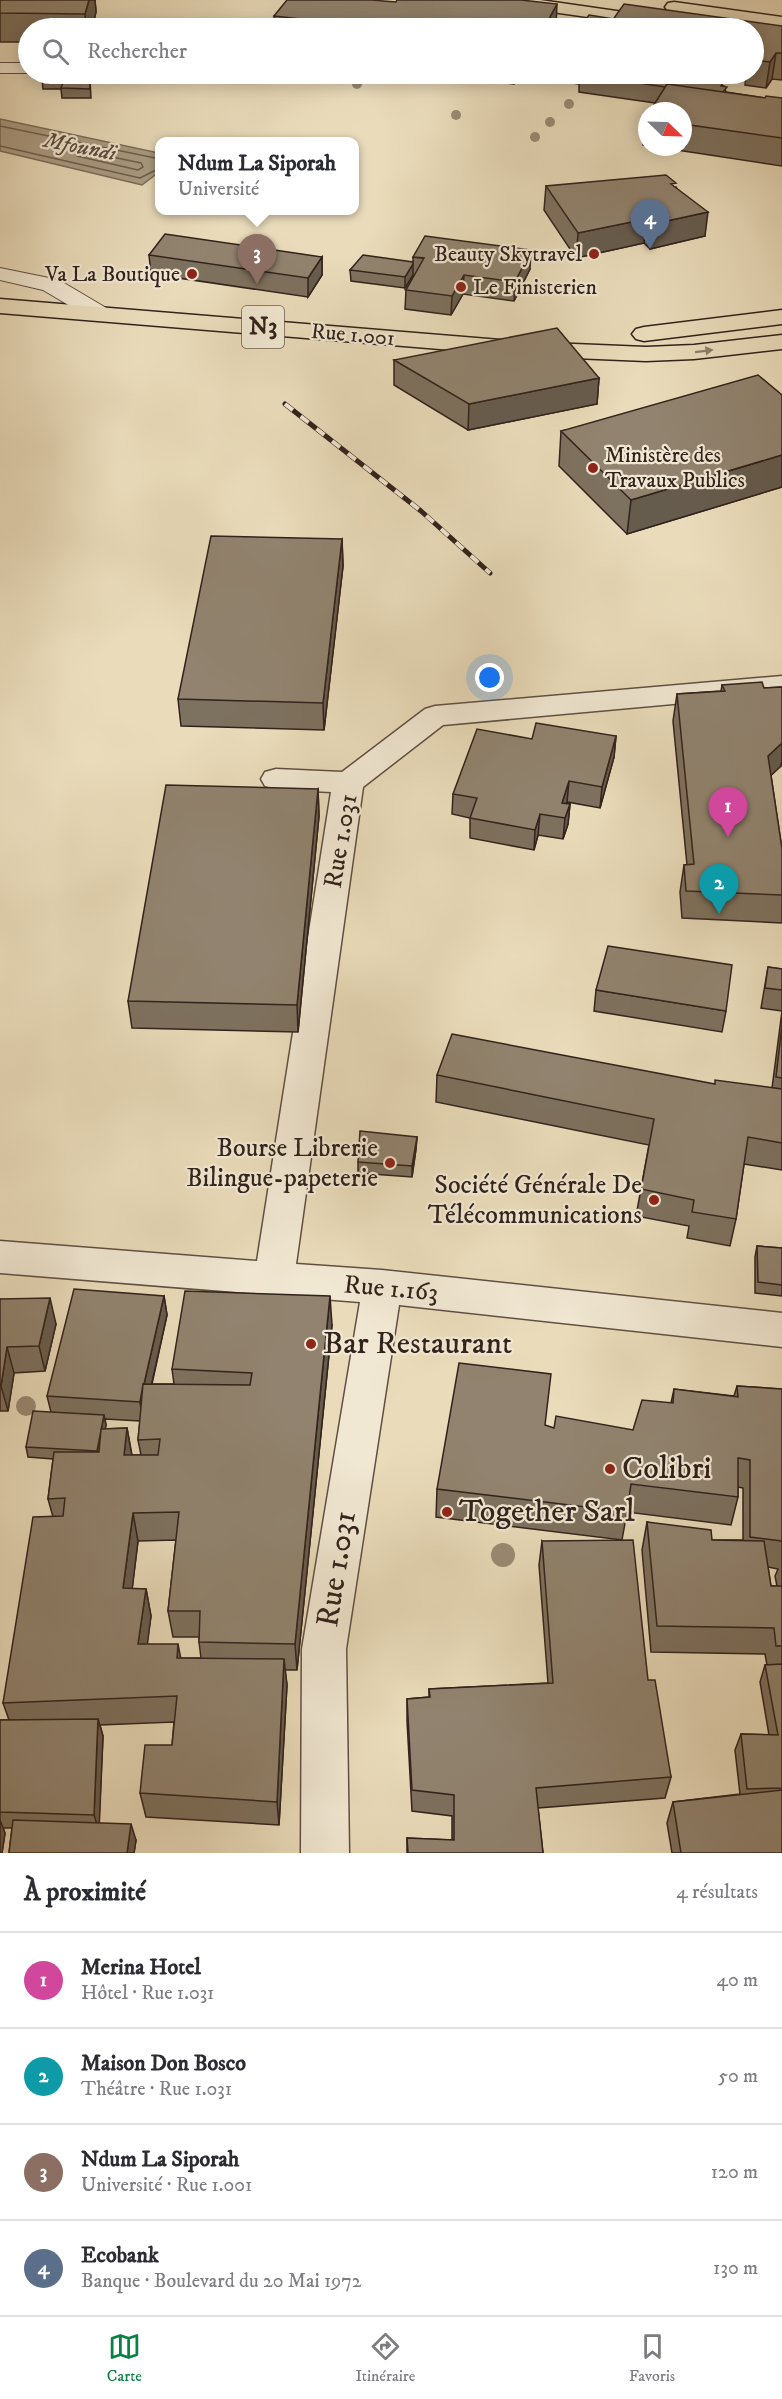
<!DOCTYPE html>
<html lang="fr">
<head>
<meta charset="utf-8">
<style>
  :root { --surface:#fff; --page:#f2f2f3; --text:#2b2b33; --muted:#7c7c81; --line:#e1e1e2; --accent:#0b8043 }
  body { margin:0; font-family:"IM FELL DW Pica",serif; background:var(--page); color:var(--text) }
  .compass { position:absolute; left:638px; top:102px; width:54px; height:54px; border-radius:50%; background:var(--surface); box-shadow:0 3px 15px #0003; rotate:113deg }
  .you { position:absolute; left:490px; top:678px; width:21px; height:21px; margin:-15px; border:4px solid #fff; border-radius:50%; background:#1a73e8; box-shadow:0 0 0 9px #1a73e833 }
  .badge { display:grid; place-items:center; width:39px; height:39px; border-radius:50%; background:var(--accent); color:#fff; font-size:20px; font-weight:700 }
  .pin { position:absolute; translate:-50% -50px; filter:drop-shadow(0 2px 3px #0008) }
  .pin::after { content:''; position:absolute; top:32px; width:21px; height:18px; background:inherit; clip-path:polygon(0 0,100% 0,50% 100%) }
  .popup { position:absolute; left:155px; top:137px; width:204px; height:78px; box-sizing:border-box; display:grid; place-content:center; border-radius:12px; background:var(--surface); filter:drop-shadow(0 2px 4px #0005); font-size:20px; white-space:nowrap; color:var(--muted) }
  .popup b { font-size:22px; color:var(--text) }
  .popup::after { content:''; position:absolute; left:50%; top:100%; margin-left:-12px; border:12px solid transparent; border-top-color:var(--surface) }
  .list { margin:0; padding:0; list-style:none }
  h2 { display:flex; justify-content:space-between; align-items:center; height:78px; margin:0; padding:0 24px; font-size:26px }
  h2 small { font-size:20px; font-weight:400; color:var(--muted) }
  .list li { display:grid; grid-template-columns:39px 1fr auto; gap:18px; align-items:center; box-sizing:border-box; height:96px; padding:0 24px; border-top:2px solid var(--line) }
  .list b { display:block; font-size:22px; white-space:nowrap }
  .list p { margin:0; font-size:20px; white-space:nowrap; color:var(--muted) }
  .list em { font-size:20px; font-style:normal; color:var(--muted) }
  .icon { flex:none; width:33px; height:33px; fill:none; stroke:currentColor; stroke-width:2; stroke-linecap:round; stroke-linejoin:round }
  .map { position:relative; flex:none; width:782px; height:1853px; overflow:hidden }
  .search { position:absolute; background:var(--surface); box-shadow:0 3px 15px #0003; left:18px; right:18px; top:18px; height:66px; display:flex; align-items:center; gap:15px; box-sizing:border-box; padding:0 21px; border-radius:33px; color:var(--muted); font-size:22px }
  .sheet { height:462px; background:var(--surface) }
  nav { display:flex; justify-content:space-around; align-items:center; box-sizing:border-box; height:84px; border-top:2px solid var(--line); background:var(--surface); font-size:16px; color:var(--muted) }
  nav a { display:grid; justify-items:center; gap:3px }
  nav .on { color:var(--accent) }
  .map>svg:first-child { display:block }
  .water { fill:#ab9d85; stroke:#7a6c5b; stroke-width:1.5 }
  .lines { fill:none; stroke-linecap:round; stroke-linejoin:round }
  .shore { stroke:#6e6050; stroke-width:1.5 }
  .service-casing { stroke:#5f5044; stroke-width:2 }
  .minor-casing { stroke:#5f5044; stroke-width:3 }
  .primary-casing { stroke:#31221c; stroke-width:3 }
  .trunk-casing { stroke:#31221c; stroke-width:3 }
  .service { fill:#f1e8d3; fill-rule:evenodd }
  .minor { fill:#f1e8d3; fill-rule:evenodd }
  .primary { fill:#eadcbb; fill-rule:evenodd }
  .trunk { fill:#eadcbb; fill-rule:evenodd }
  .rail-casing { stroke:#31221c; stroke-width:5 }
  .rail { stroke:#f1e8d3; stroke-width:4; stroke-dasharray:10; stroke-linecap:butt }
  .tree { fill:#9a8b76 }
  .wall { fill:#7d715f; stroke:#31221c; stroke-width:1.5; fill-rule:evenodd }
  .shaded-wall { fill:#665c4e; stroke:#31221c; stroke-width:1.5 }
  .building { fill:#91836f; stroke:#31221c; stroke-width:1.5 }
  .oneway { fill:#8e7f6c }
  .poi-dot { fill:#8f2418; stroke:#f1e8d3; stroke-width:2 }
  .labels { text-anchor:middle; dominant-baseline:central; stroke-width:4.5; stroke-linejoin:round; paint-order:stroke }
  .far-water-label { font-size:22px; font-style:italic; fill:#5c4d41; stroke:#f1e8d3 }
  .far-poi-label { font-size:22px; fill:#31221c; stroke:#f1e8d3; text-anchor:end }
  .far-street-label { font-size:22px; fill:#31221c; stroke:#f1e8d3 }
  .shield { fill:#f1e8d3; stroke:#6b5d53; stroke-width:1.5 }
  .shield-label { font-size:24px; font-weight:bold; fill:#31221c }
  .street-label { font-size:26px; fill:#31221c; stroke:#f1e8d3 }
  .poi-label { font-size:26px; fill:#31221c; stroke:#f1e8d3; text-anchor:end }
  .near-poi-label { font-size:32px; fill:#31221c; stroke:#f1e8d3; text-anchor:start }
  .near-street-label { font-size:32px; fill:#31221c; stroke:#f1e8d3 }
</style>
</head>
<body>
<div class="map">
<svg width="782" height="1853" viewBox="0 0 782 1853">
  <rect width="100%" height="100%" fill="#eadcbb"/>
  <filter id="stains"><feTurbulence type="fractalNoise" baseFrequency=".00333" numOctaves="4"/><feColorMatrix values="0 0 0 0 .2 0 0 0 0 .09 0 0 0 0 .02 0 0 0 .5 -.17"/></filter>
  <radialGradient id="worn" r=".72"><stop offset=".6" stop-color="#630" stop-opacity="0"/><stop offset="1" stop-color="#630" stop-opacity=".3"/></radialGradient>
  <path class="water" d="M 0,119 L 159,153 L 159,172 L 142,185 L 0,151 Z"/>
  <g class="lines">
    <path class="shore" d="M 0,126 L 160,159
      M 0,146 L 140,178 L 160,168
      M 79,150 L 141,163 L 143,167 L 138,170 L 77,156 L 75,152 Z"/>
    <defs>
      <path id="service" d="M 0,63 L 28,63 L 28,73 L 0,73 Z
        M 0,268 L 59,280 L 108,309 L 111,314 L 108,319 L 100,321 L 92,319 L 43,290 L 0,280 Z"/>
      <path id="minor" d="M 782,676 L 782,694 L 443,725 L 363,787 L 296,1264 L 382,1270 L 782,1313 L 782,1347 L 399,1305 L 346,1649 L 349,1853 L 301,1853 L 302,1649 L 360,1302 L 0,1273 L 0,1241 L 257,1261 L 331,792 L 276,789 L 265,786 L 261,779 L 265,772 L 276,769 L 342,772 L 425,709 L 435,706 Z"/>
      <path id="primary" d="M 493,0 L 540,0 L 700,23 L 706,24 L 709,28 L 665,28 L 502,5 L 496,4 Z
        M 674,2 L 782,17 L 782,27 L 668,11 L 665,7 L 668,3 Z"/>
      <path id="trunk" d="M 0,299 L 526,342 L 646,347 L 694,345 L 782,335 L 782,349 L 694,359 L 646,361 L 526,356 L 0,313 Z
        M 782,310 L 782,324 L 644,341 L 636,339 L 632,334 L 636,329 L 644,327 Z"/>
    </defs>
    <use href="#service" class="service-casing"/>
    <use href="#minor" class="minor-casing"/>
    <use href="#primary" class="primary-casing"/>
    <use href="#trunk" class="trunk-casing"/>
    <use href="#service" class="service"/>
    <use href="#minor" class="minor"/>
    <use href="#primary" class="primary"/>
    <use href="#trunk" class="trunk"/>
    <defs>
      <path id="rail" d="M 285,404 L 421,511 L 490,573"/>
    </defs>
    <use href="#rail" class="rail-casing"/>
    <use href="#rail" class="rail"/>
  </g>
  <g class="tree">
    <circle cx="357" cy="84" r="5"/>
    <circle cx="569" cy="104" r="5"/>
    <circle cx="456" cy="115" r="5"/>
    <circle cx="550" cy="122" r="5"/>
    <circle cx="535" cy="137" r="5"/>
    <circle cx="26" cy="1406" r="10"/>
    <circle cx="503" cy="1555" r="12"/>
  </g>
  <path class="wall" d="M 0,0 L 95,0 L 96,12 L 92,28 L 28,28 L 28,42 L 0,42 Z
    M 274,16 L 556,26 L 554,28 L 275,28 Z
    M 614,19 L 782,26 L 782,80 L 772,79 L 766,88 L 745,85 L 746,75 L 737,74 L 753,74 L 753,28 Z
    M 82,74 L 80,80 L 90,81 L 91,98 L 62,98 L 61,89 L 43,89 L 42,79 Z
    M 419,74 L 520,74 L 514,84 Z
    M 553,74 L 683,74 L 724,86 L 726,92 L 765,98 L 782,98 L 782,166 L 657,147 L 683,147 L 683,111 L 655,103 L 579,92 L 579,84 L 552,80 Z
    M 647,116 L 647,145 L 643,145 L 646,118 Z
    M 546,186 L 676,187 L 705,236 L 650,249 L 644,243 L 576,258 L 544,210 Z
    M 149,255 L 322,257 L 322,275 L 308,297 L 151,274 Z
    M 413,257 L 530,269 L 514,301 L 463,294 L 451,315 L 405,309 L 406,290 L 414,276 L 413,275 L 405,288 L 351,281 L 350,270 L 413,262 Z
    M 394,360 L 599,378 L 597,404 L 468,430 L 394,385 Z
    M 782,395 L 782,487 L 627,534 L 559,466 L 561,431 Z
    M 342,539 L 343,566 L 324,730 L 181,726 L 178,699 Z
    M 722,685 L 764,688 L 782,687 L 782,766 L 781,766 L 771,775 L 782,849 L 782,923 L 682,918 L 680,892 L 684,865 L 687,865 L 673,721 L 677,694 L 721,691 Z
    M 616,736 L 614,757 L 600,808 L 567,802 L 567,803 L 570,804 L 568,824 L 563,839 L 538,835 L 534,850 L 470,838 L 470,818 L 452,814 L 453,794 L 532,739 Z
    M 318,789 L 319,816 L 298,1032 L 132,1028 L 128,1001 Z
    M 768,967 L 782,969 L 782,1170 L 744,1164 L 736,1219 L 730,1246 L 687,1238 L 689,1226 L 636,1216 L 649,1145 L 436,1102 L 437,1075 L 714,1084 L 772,1088 L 782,1011 L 761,1008 Z
    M 596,990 L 726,1011 L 722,1032 L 594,1011 Z
    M 417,1137 L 416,1149 L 412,1177 L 358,1173 L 358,1162 Z
    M 757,1246 L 782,1248 L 782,1296 L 755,1293 L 755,1257 Z
    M 164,1296 L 167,1315 L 152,1384 L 174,1384 L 172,1369 L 332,1325 L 297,1670 L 285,1670 L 287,1685 L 279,1825 L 146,1817 L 140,1793 L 172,1745 L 174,1722 L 100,1725 L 103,1736 L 99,1823 L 136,1840 L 134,1853 L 9,1853 L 12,1828 L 3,1828 L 5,1833 L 2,1853 L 0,1853 L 0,1720 L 9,1720 L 3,1703 L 53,1517 L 48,1499 L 53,1459 L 28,1457 L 26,1447 L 51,1412 L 47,1396 ZM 105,1419 L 140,1421 L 138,1440 L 141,1455 L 132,1455 L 127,1428 L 105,1429 L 106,1425 ZM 176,1540 L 168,1611 L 173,1637 L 199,1637 L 199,1642 L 201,1658 L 181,1658 L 147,1644 L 151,1616 L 146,1589 L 132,1589 L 138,1541 Z
    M 0,1299 L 56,1324 L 45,1371 L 14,1373 L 8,1411 L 0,1411 Z
    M 737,1386 L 782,1389 L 782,1853 L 672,1853 L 667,1823 L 673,1802 L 740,1794 L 735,1750 L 741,1734 L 769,1735 L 760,1682 L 765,1665 L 767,1665 L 765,1654 L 651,1652 L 642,1550 L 647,1522 L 712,1540 L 743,1540 L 743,1488 L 738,1487 L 738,1497 L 731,1525 L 627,1512 L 622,1540 L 436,1517 L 437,1489 L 554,1428 L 633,1430 L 671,1403 L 674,1389 L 734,1396 ZM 768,1567 L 778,1569 L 775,1576 L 777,1586 L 771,1586 Z
    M 542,1541 L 648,1680 L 671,1777 L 665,1798 L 538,1808 L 543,1853 L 407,1853 L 407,1838 L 452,1840 L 452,1816 L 412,1811 L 407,1721 L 407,1699 L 429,1697 L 429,1689 L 548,1683 L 539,1565 Z"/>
  <path class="shaded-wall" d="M 89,0 L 95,0 L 96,12 L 92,28 L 86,28 L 85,14 Z
    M 557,4 L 556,26 L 554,28 L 544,28 Z
    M 776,53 L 772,79 L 766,88 L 770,62 Z
    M 78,74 L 82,74 L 78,89 L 77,79 Z
    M 515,74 L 520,74 L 514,84 Z
    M 708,212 L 705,236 L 650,249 L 653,224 Z
    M 646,219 L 644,243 L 576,258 L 578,233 Z
    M 531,250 L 530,269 L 514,301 L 515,282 Z
    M 322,257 L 322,275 L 308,297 L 308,278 Z
    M 413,264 L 413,275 L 405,288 L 405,277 Z
    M 464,275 L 463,294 L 451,315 L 452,296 Z
    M 599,378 L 597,404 L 468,430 L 469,404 Z
    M 782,455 L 782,487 L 627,534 L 631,500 Z
    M 342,539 L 343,566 L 324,730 L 323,703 Z
    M 616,736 L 614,757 L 600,808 L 602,787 Z
    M 782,743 L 782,759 L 781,766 L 763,783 L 768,756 Z
    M 569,781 L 567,802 L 562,818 L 562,803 Z
    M 318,789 L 319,816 L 298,1032 L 297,1005 Z
    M 570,804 L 568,824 L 563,839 L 565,818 Z
    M 540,814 L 538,835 L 534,850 L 535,830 Z
    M 417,1137 L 416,1149 L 412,1177 L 412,1166 Z
    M 164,1296 L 167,1315 L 143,1422 L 140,1402 Z
    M 330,1296 L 332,1325 L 297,1670 L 295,1644 Z
    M 50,1298 L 56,1324 L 45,1371 L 39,1346 Z
    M 7,1347 L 14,1373 L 8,1411 L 1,1386 Z
    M 104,1415 L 106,1425 L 100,1461 L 97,1451 Z
    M 127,1428 L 132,1457 L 124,1455 Z
    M 133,1513 L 138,1541 L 129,1615 L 123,1588 Z
    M 146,1589 L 151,1616 L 144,1670 L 138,1644 Z
    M 178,1644 L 183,1670 L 177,1658 Z
    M 284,1659 L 287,1685 L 279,1825 L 277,1802 Z
    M 98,1719 L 103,1736 L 99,1831 L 94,1815 Z
    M 0,1820 L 5,1833 L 2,1853 L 0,1853 Z
    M 131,1824 L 136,1840 L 134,1853 L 127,1853 Z"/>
  <path class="building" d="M 0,0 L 89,0 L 85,14 L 0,13 Z
    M 287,0 L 371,0 L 396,2 L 397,0 L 521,0 L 557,4 L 544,28 L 373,28 L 374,27 L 274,16 Z
    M 624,4 L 782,26 L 782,53 L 776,53 L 770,62 L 753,60 L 753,28 L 607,28 Z
    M 589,15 L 614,19 L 607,28 L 579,28 Z
    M 44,74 L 78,74 L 77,79 L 42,79 Z
    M 580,74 L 683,74 L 725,80 L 721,86 L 727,87 L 723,92 L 667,84 L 665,87 Z
    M 64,80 L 90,81 L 90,89 L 61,88 Z
    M 667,84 L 765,98 L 766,96 L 782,98 L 782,138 L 683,124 L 683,111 L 650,111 Z
    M 666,175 L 676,183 L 671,184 L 708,212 L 653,224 L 646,219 L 578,233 L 546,186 Z
    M 165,234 L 322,257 L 308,278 L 149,255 Z
    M 425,236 L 531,250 L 515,282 L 464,275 L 452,296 L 406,290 L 424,258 L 413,257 Z
    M 363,255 L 413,262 L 413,264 L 405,277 L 350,270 Z
    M 557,328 L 599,378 L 469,404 L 394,360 Z
    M 758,375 L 782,395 L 782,455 L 631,500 L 561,431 Z
    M 211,536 L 342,539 L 323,703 L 178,699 Z
    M 762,682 L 764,688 L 782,687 L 782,743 L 768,756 L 782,849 L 782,895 L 686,891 L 684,865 L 694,864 L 677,694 L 725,691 L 722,685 Z
    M 536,723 L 616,736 L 602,787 L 569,781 L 562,803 L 570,804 L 565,818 L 540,814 L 535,830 L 470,818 L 477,798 L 453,794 L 477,729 L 532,739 Z
    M 166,785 L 318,789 L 297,1005 L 128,1001 Z
    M 608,946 L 732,965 L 726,1011 L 596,990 Z
    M 768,967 L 782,969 L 782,990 L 765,988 Z
    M 782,1025 L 782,1078 L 776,1077 Z
    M 452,1034 L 715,1084 L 715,1080 L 782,1089 L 782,1143 L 748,1137 L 736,1219 L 692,1212 L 694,1200 L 641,1189 L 654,1119 L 437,1075 Z
    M 360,1131 L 417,1137 L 412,1166 L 358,1162 Z
    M 757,1246 L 782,1248 L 782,1285 L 758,1282 Z
    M 74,1289 L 164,1296 L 144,1384 L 143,1384 L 140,1402 L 47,1396 Z
    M 185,1291 L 330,1296 L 295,1644 L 199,1642 L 200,1611 L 168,1611 L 179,1512 L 133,1513 L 123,1588 L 146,1589 L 138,1644 L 178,1644 L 177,1658 L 284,1659 L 277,1802 L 140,1793 L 145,1745 L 172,1745 L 177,1696 L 3,1703 L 33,1517 L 63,1516 L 65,1498 L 48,1499 L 54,1452 L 99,1452 L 101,1429 L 127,1428 L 124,1455 L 158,1455 L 160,1439 L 138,1440 L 143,1384 L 250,1385 L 252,1373 L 172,1369 Z
    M 50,1298 L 39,1346 L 7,1347 L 1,1386 L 0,1386 L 0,1299 Z
    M 459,1363 L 551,1374 L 545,1425 L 554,1428 L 556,1416 L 633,1430 L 642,1400 L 673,1403 L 674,1389 L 738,1397 L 737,1386 L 782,1389 L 782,1541 L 750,1537 L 750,1460 L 738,1458 L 738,1497 L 631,1484 L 627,1512 L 437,1489 Z
    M 33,1411 L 104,1415 L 97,1451 L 26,1447 Z
    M 647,1522 L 711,1530 L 712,1540 L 764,1541 L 771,1586 L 782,1586 L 782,1646 L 776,1646 L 774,1628 L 657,1626 Z
    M 633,1540 L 648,1680 L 655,1680 L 671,1777 L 536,1788 L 543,1853 L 408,1853 L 407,1838 L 454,1840 L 454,1795 L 412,1790 L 407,1699 L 430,1697 L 429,1689 L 553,1683 L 542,1541 Z
    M 782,1664 L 782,1788 L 747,1789 L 741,1734 L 778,1735 L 765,1665 Z
    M 98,1719 L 94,1815 L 0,1812 L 0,1720 Z
    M 782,1790 L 782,1853 L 681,1853 L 673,1802 Z
    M 13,1820 L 131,1824 L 127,1853 L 9,1853 Z"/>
  <defs><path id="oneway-solid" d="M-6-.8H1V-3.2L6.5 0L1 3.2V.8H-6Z" transform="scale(1.5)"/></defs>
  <use class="oneway" href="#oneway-solid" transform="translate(704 351) rotate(-7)"/>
  <g class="poi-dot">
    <circle cx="594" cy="254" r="6"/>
    <circle cx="192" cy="274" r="6"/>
    <circle cx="461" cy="287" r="6"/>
    <circle cx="593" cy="468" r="6"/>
    <circle cx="390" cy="1163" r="6"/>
    <circle cx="654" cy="1200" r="6"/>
    <circle cx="311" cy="1344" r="6"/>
    <circle cx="610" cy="1469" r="6"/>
    <circle cx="447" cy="1512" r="6"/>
  </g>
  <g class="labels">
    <g class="far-water-label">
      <text transform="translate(80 147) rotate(11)">Mfoundi</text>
    </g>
    <g class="far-poi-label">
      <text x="582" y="254">Beauty Skytravel</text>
      <text x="180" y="274">Va La Boutique</text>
      <text x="473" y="287" text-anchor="start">Le Finisterien</text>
      <text x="605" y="455" text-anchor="start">Ministère des<tspan x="605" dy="25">Travaux Publics</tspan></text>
    </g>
    <g class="far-street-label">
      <text transform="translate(353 335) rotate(5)">Rue 1.001</text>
    </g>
    <rect class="shield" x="242" y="306" width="42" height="42" rx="4.5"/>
    <g class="shield-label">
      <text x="263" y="327">N3</text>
    </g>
    <g class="street-label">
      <text transform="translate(341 841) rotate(-80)">Rue 1.031</text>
      <text transform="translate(391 1289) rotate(5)">Rue 1.163</text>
    </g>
    <g class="poi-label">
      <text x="378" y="1148">Bourse Librerie<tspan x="378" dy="30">Bilingue-papeterie</tspan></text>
      <text x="642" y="1185">Société Générale De<tspan x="642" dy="30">Télécommunications</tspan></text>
    </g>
    <g class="near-poi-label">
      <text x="323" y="1344">Bar Restaurant</text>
      <text x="622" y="1469">Colibri</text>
      <text x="459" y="1512">Together Sarl</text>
    </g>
    <g class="near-street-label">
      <text transform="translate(337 1569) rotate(-81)">Rue 1.031</text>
    </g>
  </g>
  <rect width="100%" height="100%" filter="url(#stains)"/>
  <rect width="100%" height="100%" fill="url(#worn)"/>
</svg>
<svg class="compass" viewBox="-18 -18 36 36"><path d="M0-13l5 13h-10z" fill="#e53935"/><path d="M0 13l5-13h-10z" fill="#7c7c81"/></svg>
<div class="you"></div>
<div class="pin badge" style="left:728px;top:837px;background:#d1479c">1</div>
<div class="pin badge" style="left:719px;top:914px;background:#0f9aa8">2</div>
<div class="pin badge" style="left:257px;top:284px;background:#8d6e63">3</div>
<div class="popup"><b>Ndum La Siporah</b>Université</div>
<div class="pin badge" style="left:650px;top:249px;background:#5c6f8a">4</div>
<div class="search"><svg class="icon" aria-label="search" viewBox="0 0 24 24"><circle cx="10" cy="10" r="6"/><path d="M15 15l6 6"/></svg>Rechercher</div>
</div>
<section class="sheet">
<h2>À proximité<small>4 résultats</small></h2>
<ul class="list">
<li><span class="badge" style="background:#d1479c">1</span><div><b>Merina Hotel</b><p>Hôtel · Rue 1.031</p></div><em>40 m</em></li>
<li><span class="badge" style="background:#0f9aa8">2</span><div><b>Maison Don Bosco</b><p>Théâtre · Rue 1.031</p></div><em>50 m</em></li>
<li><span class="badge" style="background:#8d6e63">3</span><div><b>Ndum La Siporah</b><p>Université · Rue 1.001</p></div><em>120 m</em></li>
<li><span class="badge" style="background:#5c6f8a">4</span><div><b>Ecobank</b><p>Banque · Boulevard du 20 Mai 1972</p></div><em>130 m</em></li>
</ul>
</section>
<nav>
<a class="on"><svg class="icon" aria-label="map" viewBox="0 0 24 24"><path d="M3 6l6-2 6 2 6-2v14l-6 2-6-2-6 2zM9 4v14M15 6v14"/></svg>Carte</a>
<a><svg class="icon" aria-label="directions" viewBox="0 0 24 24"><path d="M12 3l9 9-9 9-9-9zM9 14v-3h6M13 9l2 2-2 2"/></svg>Itinéraire</a>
<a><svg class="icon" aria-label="saved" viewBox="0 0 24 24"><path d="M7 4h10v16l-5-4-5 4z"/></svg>Favoris</a>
</nav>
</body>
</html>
